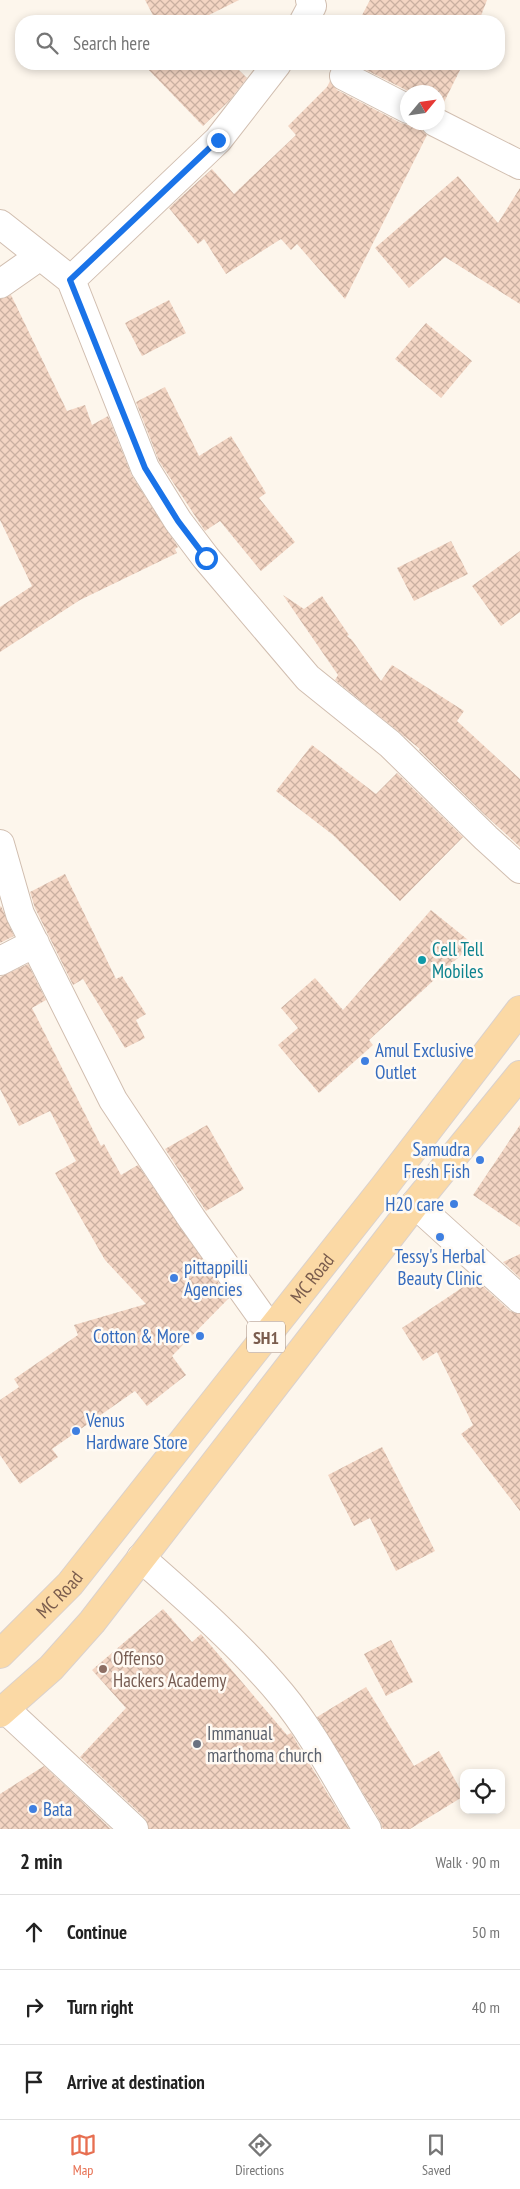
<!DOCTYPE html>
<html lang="en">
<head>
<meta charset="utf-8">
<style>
  :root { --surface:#fff; --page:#f6f6f6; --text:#222; --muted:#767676; --line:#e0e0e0; --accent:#e76f51 }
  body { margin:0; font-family:"PT Sans Narrow",sans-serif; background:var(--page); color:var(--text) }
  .controls { position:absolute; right:15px; bottom:15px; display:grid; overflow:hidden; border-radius:10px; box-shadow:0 2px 8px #0003 }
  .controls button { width:45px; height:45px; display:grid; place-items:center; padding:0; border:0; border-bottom:1px solid var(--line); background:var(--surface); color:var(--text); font:25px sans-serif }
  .compass { position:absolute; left:400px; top:85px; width:45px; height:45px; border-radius:50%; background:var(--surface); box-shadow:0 2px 8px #0003; rotate:61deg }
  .stop { position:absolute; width:15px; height:15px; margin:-11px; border:4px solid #1a73e8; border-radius:50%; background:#fff }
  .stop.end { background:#1a73e8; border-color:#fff; box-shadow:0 1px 5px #0008 }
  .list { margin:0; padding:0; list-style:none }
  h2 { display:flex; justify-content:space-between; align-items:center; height:65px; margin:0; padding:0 20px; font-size:21px }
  h2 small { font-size:16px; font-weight:400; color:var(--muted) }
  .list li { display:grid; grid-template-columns:32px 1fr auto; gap:15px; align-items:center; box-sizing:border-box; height:75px; padding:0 20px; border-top:1px solid var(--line) }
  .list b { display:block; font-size:19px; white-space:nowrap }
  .list em { font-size:16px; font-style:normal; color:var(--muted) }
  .icon { flex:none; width:28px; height:28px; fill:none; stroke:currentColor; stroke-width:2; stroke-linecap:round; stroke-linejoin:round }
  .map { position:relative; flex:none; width:520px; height:1829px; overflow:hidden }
  .search { position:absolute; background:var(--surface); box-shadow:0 2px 8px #0003; left:15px; right:15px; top:15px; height:55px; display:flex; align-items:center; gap:12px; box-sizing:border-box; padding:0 18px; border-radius:20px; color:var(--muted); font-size:19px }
  .sheet { height:290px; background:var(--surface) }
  nav { display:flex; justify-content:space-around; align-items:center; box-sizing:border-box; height:70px; border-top:1px solid var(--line); background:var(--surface); font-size:14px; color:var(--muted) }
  nav a { display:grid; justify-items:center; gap:2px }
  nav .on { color:var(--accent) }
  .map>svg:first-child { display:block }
  .building { fill:url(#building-cross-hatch) }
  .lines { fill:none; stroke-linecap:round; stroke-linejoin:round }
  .street-casing { stroke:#d1beb0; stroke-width:30 }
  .primary-casing { stroke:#dad1cd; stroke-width:30 }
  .street { stroke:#fff; stroke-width:28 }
  .primary { stroke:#fbd9a5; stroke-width:28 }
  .route { stroke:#1a73e8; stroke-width:6 }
  .culture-dot { fill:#0f9aa8; stroke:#fffaf3; stroke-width:2 }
  .shop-dot { fill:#3f7fe0; stroke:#fffaf3; stroke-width:2 }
  .education-dot { fill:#8d6e63; stroke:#fffaf3; stroke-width:2 }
  .worship-dot { fill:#6b7280; stroke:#fffaf3; stroke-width:2 }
  .labels { text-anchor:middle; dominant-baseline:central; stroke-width:5; stroke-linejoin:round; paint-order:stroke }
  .shield { fill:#fffaf3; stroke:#a28b7f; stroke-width:1 }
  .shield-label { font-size:18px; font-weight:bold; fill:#7a5c4d }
  .culture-label { font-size:19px; fill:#0d838f; stroke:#fffaf3; text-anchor:start }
  .shop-label { font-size:19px; fill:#366cbe; stroke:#fffaf3; text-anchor:start }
  .street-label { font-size:19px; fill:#7a5c4d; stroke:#fffaf3 }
  .education-label { font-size:19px; fill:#785e54; stroke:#fffaf3; text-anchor:start }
  .worship-label { font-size:19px; fill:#5b616d; stroke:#fffaf3; text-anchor:start }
</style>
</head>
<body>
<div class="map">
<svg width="520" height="1829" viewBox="0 0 520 1829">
  <defs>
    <pattern id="building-cross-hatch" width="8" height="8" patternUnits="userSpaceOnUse" patternTransform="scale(1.25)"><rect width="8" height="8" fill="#f3d5c3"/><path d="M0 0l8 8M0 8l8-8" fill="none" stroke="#cab0a1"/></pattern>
  </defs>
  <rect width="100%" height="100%" fill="#fdf6ec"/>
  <path class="building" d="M 145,0 L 239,0 L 197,21 L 156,21 Z
    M 370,0 L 487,0 L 479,21 L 359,21 Z
    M 143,64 L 233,64 L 247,78 L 229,101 L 203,126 Z
    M 354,64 L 463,64 L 441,108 L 438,107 L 438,92 L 410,92 Z
    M 330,81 L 337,90 L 401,123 L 408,125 L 419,122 L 422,130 L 427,135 L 345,299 L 297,244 L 291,250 L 281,239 L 226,274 L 204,239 L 198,244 L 169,208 L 212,169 L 234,194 L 296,135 L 288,126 L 327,87 Z
    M 458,176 L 498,223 L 520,188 L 520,304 L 445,257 L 409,288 L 375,248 Z
    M 11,295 L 67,411 L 85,405 L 92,425 L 108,416 L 132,476 L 178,547 L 175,549 L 177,553 L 80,600 L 0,652 L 0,607 L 32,586 L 0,520 L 0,299 Z
    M 169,300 L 186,333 L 142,356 L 125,323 Z
    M 426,323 L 472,361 L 441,398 L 395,359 Z
    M 165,387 L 199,456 L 231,436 L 266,493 L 259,498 L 295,542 L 261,571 L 220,521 L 205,531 L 159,461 L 136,402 Z
    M 451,541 L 468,574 L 414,601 L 397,568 Z
    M 520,551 L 520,612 L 501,626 L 472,586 Z
    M 283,595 L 304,609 L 322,596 L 349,635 L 347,636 L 352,640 L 381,681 L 392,665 L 464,711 L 457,721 L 520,779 L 520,847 L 485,815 L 419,750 L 420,749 L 335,680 L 338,675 Z
    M 312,745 L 376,794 L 397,773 L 463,837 L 400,901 L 333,835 L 276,791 Z
    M 65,874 L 116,979 L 122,976 L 146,1014 L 136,1020 L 145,1038 L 125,1048 L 83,979 L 73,985 L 35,908 L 30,892 Z
    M 1,906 L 14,936 L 0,943 L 0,907 Z
    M 431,910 L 473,944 L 369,1040 L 373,1045 L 319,1093 L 278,1045 L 298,1028 L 281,1008 L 315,978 L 343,1010 Z
    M 28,964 L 46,1000 L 32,1008 L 101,1146 L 104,1144 L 121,1175 L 138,1165 L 229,1298 L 172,1356 L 186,1375 L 147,1406 L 135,1391 L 52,1449 L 58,1457 L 20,1484 L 0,1455 L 0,1400 L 19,1387 L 14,1379 L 78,1335 L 74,1325 L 146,1304 L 105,1260 L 55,1173 L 76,1161 L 50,1111 L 19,1126 L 0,1089 L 0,977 Z
    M 207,1125 L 244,1189 L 206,1211 L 165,1149 Z
    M 520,1125 L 520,1227 L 473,1195 Z
    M 520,1254 L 520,1278 L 503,1262 Z
    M 475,1279 L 510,1311 L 520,1314 L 520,1511 L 461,1434 L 473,1425 L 437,1352 L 423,1361 L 402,1328 Z
    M 382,1447 L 435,1551 L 396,1571 L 370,1518 L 354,1526 L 328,1475 Z
    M 163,1609 L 192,1642 L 201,1634 L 287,1735 L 291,1733 L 349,1829 L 149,1829 L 145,1818 L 80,1757 L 126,1708 L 92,1670 Z
    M 391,1640 L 413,1682 L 386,1696 L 364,1654 Z
    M 366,1687 L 414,1766 L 439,1751 L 464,1796 L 410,1829 L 383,1829 L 380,1821 L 317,1717 Z
    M 44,1766 L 111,1829 L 0,1829 L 0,1794 Z"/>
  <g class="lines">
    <defs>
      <path id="street" d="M 304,21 L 312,6 L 310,0
        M 277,64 L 218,140 L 71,280 L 145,468 L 178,521 L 206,558 L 308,678 L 390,744 L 486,838 L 520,869
        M 344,76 L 408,109
        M 435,122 L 520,165
        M 0,224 L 71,280
        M 0,284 L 40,256
        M 0,844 L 20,914 L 113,1100 L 192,1219 L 271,1330
        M 0,961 L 35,943
        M 415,1204 L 520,1299
        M 141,1558 C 190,1601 239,1644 281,1694 C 315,1735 339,1784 367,1829
        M 5,1709 L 134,1829"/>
      <g id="primary">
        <path id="s1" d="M 0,1654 L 70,1584 L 384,1187 L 520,1010"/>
        <path d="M 0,1713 L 51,1668 L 92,1622 L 415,1204 L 520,1075"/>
      </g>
    </defs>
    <use href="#street" class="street-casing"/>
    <use href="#primary" class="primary-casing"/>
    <use href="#street" class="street"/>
    <use href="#primary" class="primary"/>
  </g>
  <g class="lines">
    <path class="route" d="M 206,558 L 178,521 L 145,468 L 70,280 L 218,140"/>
  </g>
  <circle class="culture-dot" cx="422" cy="960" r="5"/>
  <g class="shop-dot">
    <circle cx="365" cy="1061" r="5"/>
    <circle cx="480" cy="1160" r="5"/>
    <circle cx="454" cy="1204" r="5"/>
    <circle cx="440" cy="1237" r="5"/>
    <circle cx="174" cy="1278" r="5"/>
    <circle cx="200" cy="1336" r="5"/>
    <circle cx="76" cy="1431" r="5"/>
    <circle cx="33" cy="1809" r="5"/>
  </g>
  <circle class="education-dot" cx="103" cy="1669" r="5"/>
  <circle class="worship-dot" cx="197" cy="1744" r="5"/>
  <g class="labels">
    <rect class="shield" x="247" y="1321.5" width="38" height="31" rx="4"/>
    <g class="shield-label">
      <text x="266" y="1337">SH1</text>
    </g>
    <g class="culture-label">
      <text x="432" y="949">Cell Tell<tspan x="432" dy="22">Mobiles</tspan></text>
    </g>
    <g class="shop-label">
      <text x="375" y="1050">Amul Exclusive<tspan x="375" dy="22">Outlet</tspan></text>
      <text x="470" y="1149" text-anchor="end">Samudra<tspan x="470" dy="22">Fresh Fish</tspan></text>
      <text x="444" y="1204" text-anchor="end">H20 care</text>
      <text x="440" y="1256" text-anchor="middle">Tessy's Herbal<tspan x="440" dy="22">Beauty Clinic</tspan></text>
      <text x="184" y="1267">pittappilli<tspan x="184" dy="22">Agencies</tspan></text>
      <text x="190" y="1336" text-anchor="end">Cotton &amp; More</text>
      <text x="86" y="1420">Venus<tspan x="86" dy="22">Hardware Store</tspan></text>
      <text x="43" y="1809">Bata</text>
    </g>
    <g class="street-label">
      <text stroke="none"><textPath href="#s1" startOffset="489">MC Road</textPath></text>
      <text stroke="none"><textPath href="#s1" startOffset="84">MC Road</textPath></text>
    </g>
    <g class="education-label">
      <text x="113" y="1658">Offenso<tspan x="113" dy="22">Hackers Academy</tspan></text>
    </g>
    <g class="worship-label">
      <text x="207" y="1733">Immanual<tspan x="207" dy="22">marthoma church</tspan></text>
    </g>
  </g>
</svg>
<div class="controls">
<button><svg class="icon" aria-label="locate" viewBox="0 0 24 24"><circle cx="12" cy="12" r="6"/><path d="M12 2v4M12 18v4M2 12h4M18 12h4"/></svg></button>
</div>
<svg class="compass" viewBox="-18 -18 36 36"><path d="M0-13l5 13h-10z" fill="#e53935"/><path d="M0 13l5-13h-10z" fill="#767676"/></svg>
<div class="stop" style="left:206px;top:558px"></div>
<div class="stop end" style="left:218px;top:140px"></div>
<div class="search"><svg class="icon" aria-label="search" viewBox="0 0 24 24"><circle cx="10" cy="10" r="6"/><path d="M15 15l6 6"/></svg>Search here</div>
</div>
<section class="sheet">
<h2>2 min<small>Walk · 90 m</small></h2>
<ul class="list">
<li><svg class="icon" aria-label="ahead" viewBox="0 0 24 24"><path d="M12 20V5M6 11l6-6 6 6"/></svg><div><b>Continue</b></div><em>50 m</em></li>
<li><svg class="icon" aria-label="right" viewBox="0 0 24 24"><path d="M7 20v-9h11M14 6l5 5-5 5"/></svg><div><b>Turn right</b></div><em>40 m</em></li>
<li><svg class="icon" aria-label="arrive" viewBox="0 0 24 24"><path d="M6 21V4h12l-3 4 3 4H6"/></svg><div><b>Arrive at destination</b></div></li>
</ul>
</section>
<nav>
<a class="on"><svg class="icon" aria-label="map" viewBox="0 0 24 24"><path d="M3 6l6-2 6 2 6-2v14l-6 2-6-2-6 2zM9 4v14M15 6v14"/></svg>Map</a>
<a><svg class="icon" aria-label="directions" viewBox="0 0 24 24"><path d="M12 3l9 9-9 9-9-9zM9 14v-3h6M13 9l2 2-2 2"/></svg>Directions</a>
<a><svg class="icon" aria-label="saved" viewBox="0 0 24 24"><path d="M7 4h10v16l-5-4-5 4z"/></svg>Saved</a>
</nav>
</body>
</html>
